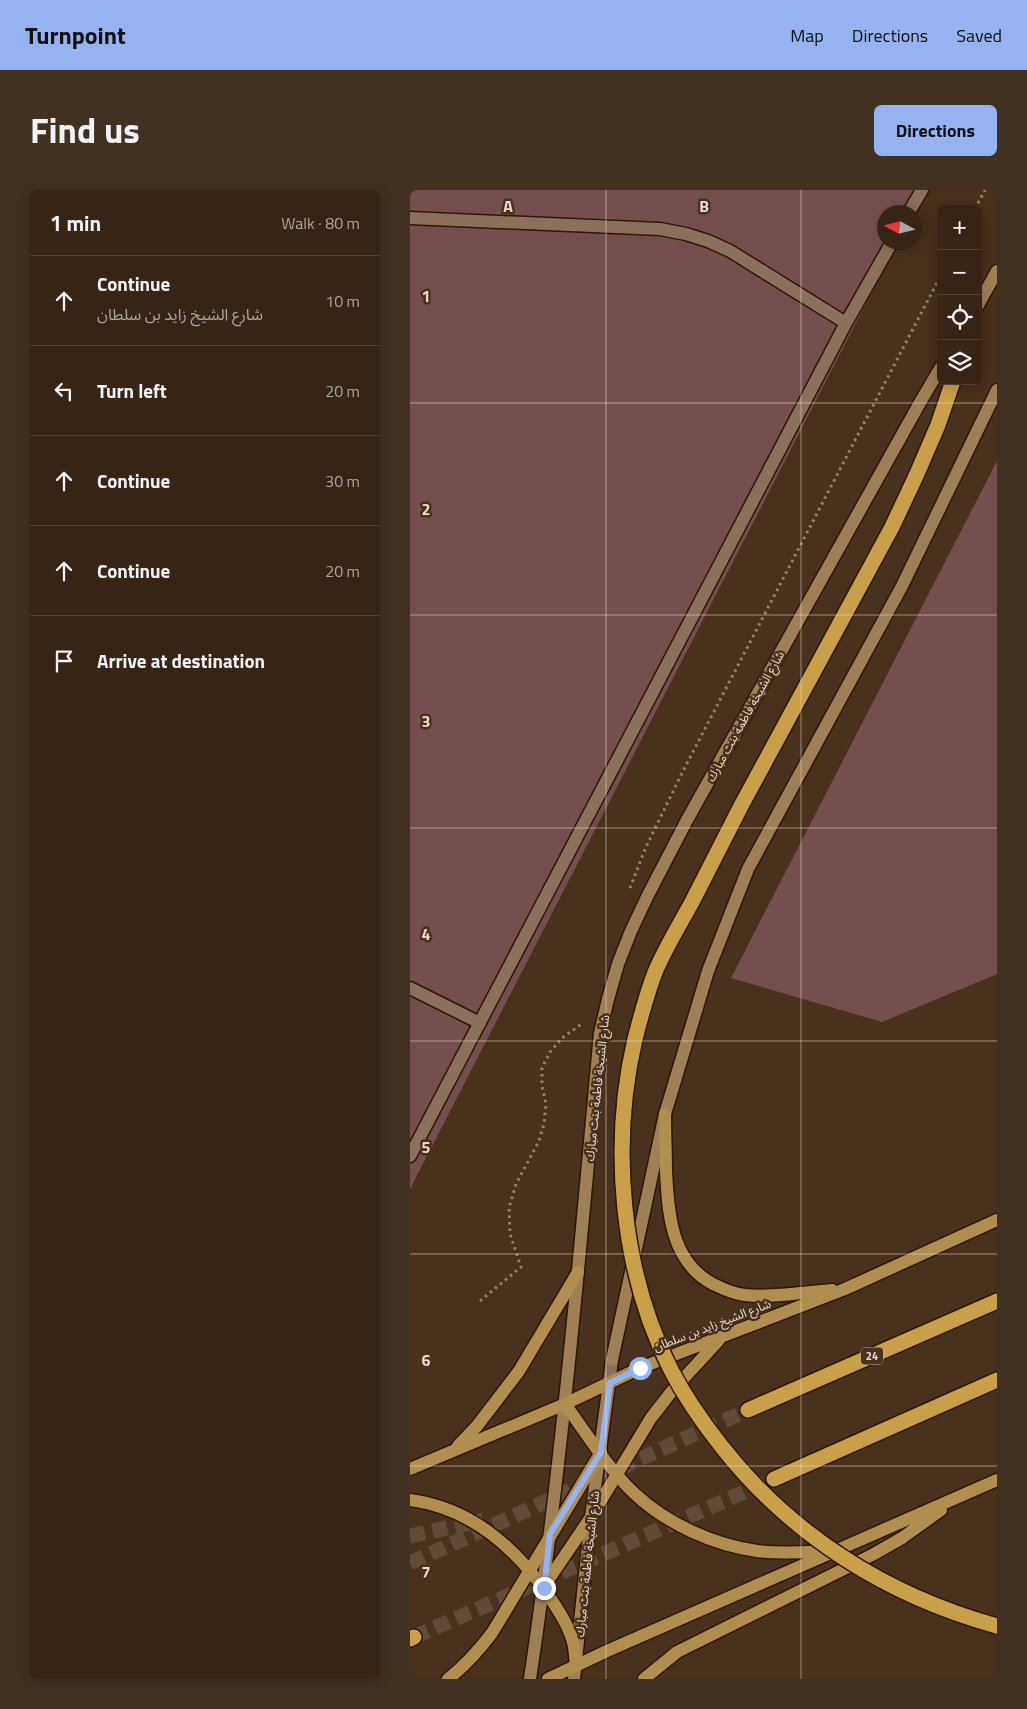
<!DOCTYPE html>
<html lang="en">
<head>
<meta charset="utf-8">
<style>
  :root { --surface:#362516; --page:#413123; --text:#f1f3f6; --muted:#aaa5a1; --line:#504235; --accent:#95b2f1 }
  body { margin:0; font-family:"Titillium Web","Noto Sans Arabic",sans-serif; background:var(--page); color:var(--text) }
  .controls { position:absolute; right:15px; top:15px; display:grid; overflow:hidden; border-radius:8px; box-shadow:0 2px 12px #0003 }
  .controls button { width:45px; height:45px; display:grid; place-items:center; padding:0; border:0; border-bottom:1px solid var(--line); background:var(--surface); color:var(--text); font:25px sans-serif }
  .compass { position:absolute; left:467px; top:15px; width:45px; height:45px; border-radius:50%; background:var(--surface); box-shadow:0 2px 12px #0003; rotate:277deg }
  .stop { position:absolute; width:15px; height:15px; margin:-11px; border:4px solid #95b2f1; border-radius:50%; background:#fff }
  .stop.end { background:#95b2f1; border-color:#fff; box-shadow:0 1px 5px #0008 }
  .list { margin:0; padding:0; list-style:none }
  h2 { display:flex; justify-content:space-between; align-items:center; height:65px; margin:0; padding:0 20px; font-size:21px }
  h2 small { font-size:16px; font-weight:400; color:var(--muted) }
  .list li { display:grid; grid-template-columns:32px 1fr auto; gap:15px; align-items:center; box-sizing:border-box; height:90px; padding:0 20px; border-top:1px solid var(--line) }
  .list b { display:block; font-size:19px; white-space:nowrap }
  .list p { margin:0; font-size:16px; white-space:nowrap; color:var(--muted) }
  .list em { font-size:16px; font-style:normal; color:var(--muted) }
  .icon { flex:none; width:28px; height:28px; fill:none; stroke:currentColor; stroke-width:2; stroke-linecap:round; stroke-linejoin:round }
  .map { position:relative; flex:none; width:587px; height:1489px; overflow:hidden; border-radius:8px }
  header { display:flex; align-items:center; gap:30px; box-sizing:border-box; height:70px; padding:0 25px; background:var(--accent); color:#111 }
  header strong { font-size:24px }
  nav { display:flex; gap:28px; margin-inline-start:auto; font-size:18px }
  .intro { display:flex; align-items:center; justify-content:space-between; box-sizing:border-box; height:120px; padding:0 30px }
  h1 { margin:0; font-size:35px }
  .button { padding:12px 22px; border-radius:8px; background:var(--accent); color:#111; font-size:18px; font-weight:700 }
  main { display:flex; gap:30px; padding:0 30px }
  aside { flex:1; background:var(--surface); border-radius:8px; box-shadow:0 2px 12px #0003 }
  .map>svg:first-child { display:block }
  .green { fill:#754f50 }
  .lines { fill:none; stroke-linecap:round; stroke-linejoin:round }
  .highway-tunnel { stroke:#604a38; stroke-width:15; stroke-dasharray:15 8; stroke-linecap:butt }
  .lane-casing { stroke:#2d1805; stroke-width:15 }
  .street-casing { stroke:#2d1805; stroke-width:15 }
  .secondary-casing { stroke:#2d1805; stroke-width:15 }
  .primary-casing { stroke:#2d1805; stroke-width:15 }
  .highway-casing { stroke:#2d1805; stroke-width:18 }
  .path { stroke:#958172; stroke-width:3; stroke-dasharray:2.5 4; stroke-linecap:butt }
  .lane { stroke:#8b715b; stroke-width:12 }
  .street { stroke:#8b715b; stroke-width:12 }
  .secondary { stroke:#9e7f56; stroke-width:12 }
  .primary { stroke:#b18d50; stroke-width:12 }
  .highway { stroke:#ca9f49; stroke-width:15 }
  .highway-bridge-casing { stroke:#2d1805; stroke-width:18; stroke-linecap:butt }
  .highway-bridge { stroke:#ca9f49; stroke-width:15 }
  .route { stroke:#95b2f1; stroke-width:6 }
  .grid { fill:none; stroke:#eadbd0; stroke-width:1; stroke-opacity:0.55 }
  .labels { text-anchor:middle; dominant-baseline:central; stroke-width:5; stroke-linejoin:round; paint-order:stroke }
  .shield { fill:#48311d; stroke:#b9a89a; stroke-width:1 }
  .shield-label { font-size:11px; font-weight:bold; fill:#eadbd0 }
  .street-label { font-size:12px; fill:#eadbd0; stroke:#48311d }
  .grid-label { font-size:16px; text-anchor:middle; font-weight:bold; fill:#eadbd0; stroke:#48311d; stroke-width:5; stroke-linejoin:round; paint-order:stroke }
</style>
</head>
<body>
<header>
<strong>Turnpoint</strong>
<nav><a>Map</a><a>Directions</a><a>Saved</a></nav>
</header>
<div class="intro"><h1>Find us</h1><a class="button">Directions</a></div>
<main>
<aside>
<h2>1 min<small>Walk · 80 m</small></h2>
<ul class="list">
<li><svg class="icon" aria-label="ahead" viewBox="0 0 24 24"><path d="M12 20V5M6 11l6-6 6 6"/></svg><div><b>Continue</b><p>شارع الشيخ زايد بن سلطان</p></div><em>10 m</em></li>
<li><svg class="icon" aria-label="left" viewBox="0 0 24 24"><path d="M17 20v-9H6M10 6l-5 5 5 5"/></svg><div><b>Turn left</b></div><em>20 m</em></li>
<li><svg class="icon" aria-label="ahead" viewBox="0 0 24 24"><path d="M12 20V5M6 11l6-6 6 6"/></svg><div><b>Continue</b></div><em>30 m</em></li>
<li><svg class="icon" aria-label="ahead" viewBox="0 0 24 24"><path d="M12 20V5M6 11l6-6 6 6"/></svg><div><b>Continue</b></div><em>20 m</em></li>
<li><svg class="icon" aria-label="arrive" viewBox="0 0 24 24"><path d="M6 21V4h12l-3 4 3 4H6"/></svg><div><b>Arrive at destination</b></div></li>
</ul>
</aside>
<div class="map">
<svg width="587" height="1489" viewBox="0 0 587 1489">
  <rect width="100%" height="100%" fill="#48311d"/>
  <path class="green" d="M 0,0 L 514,0 L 503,22 L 474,22 L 474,52 L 487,53 L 0,999 Z
    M 587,271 L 587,784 L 472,832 L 321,788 Z"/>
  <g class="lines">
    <path class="highway-tunnel" d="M 0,1346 L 73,1330
      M 0,1373 L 338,1220
      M 4,1447 L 364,1289"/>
    <defs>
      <path id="lane" d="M 499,22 L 512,0
        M 0,28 L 250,39 L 276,44 L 298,51 L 320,61 L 436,133
        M 0,798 L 70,833
        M 0,966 L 436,133 L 482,52"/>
      <path id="street" d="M 199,1193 L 202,1170"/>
      <path id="secondary" d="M 568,115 L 587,81
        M 202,1170 L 255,924 L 298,781 L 338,679 L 492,396 L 587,200
        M 120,1489 C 152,1275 170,1059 190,843 L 198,809 L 208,774 L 221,741 L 238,705 L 277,630 L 512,209 L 531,177
        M 164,1489 L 181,1327 L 199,1193"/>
      <path id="primary" d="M 255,924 C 255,943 256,962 256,981 C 258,1023 261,1072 303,1094 C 313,1099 324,1104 335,1105 C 363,1108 394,1102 422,1100
        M 155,1214 C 176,1243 200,1281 225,1304 C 257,1334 304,1355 347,1361 C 371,1364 396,1362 419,1361
        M 48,1256 L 67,1236 L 109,1181 L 168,1082
        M 0,1279 L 155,1214 L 230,1178 L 435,1099 L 587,1030
        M 0,1310 C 60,1318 105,1357 138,1405 C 148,1419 157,1433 162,1449 C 165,1457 165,1467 166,1476
        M 133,1398 L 181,1327 L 241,1228 L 262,1201 L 309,1150
        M 38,1489 C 55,1476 69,1460 82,1443 L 191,1262
        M 138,1489 L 197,1461 L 587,1290
        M 234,1489 L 267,1462 L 464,1364 L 492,1348 L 531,1320"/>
      <path id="highway" d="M 331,616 L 482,337 L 506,286 L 528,235 L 543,191
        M 338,1220 L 587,1111
        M 364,1289 L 587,1190
        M 0,1449 L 4,1447"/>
    </defs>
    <use href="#lane" class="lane-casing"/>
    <use href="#street" class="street-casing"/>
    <use href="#secondary" class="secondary-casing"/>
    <use href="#primary" class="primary-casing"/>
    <use href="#highway" class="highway-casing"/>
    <path class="path" d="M 565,19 L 575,0
      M 220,698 L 236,657 L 272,583 L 531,85
      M 70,1111 L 111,1077 L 100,1044 L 99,1018 L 106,994 L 129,951 L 134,934 L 136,914 L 132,896 L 132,878 L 140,862 L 152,848 L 173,833"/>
    <use href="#lane" class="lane"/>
    <use href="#street" class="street"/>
    <use href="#secondary" class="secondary"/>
    <use href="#primary" class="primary"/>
    <use href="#highway" class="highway"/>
    <defs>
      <path id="highway-bridge" d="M 331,616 C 315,648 298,680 282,712 C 270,734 256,757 246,780 C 237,802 231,826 225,849 C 200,956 211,1082 261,1180 C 275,1207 293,1233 312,1257 C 382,1346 478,1406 587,1436"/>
    </defs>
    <use href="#highway-bridge" class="highway-bridge-casing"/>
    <use href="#highway-bridge" class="highway-bridge"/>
  </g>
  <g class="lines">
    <path class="route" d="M 134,1398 L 140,1344 L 191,1262 L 200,1193 L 230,1178"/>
  </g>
  <path class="grid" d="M 196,0 L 196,1489M 391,0 L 391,1489M 0,213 L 587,213M 0,425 L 587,425M 0,638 L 587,638M 0,851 L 587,851M 0,1064 L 587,1064M 0,1276 L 587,1276"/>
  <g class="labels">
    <rect class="shield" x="451" y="1157.5" width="22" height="17" rx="4"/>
    <g class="shield-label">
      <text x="462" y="1166">24</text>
    </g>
    <g class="street-label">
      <text transform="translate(335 526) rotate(-61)">شارع الشيخة فاطمة بنت مبارك</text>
      <text transform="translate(187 898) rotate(-84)">شارع الشيخة فاطمة بنت مبارك</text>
      <text transform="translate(302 1135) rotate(-21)">شارع الشيخ زايد بن سلطان</text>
      <text transform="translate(177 1374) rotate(-84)">شارع الشيخة فاطمة بنت مبارك</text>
    </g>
  </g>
  <g class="grid-label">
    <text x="98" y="22">A</text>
    <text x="294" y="22">B</text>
    <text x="16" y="112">1</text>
    <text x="16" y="325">2</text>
    <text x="16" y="537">3</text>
    <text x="16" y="750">4</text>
    <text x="16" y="963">5</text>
    <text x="16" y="1176">6</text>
    <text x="16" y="1388">7</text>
  </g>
</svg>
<div class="controls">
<button>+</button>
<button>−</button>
<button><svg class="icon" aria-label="locate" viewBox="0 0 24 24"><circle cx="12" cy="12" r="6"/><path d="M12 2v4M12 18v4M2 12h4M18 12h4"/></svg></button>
<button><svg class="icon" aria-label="layers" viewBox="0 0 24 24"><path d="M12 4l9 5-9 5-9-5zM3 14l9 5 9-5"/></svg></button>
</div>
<svg class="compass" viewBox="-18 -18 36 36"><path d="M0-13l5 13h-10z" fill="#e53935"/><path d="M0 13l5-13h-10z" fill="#aaa5a1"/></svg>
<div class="stop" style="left:230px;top:1178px"></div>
<div class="stop end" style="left:134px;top:1398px"></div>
</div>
</main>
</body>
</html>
